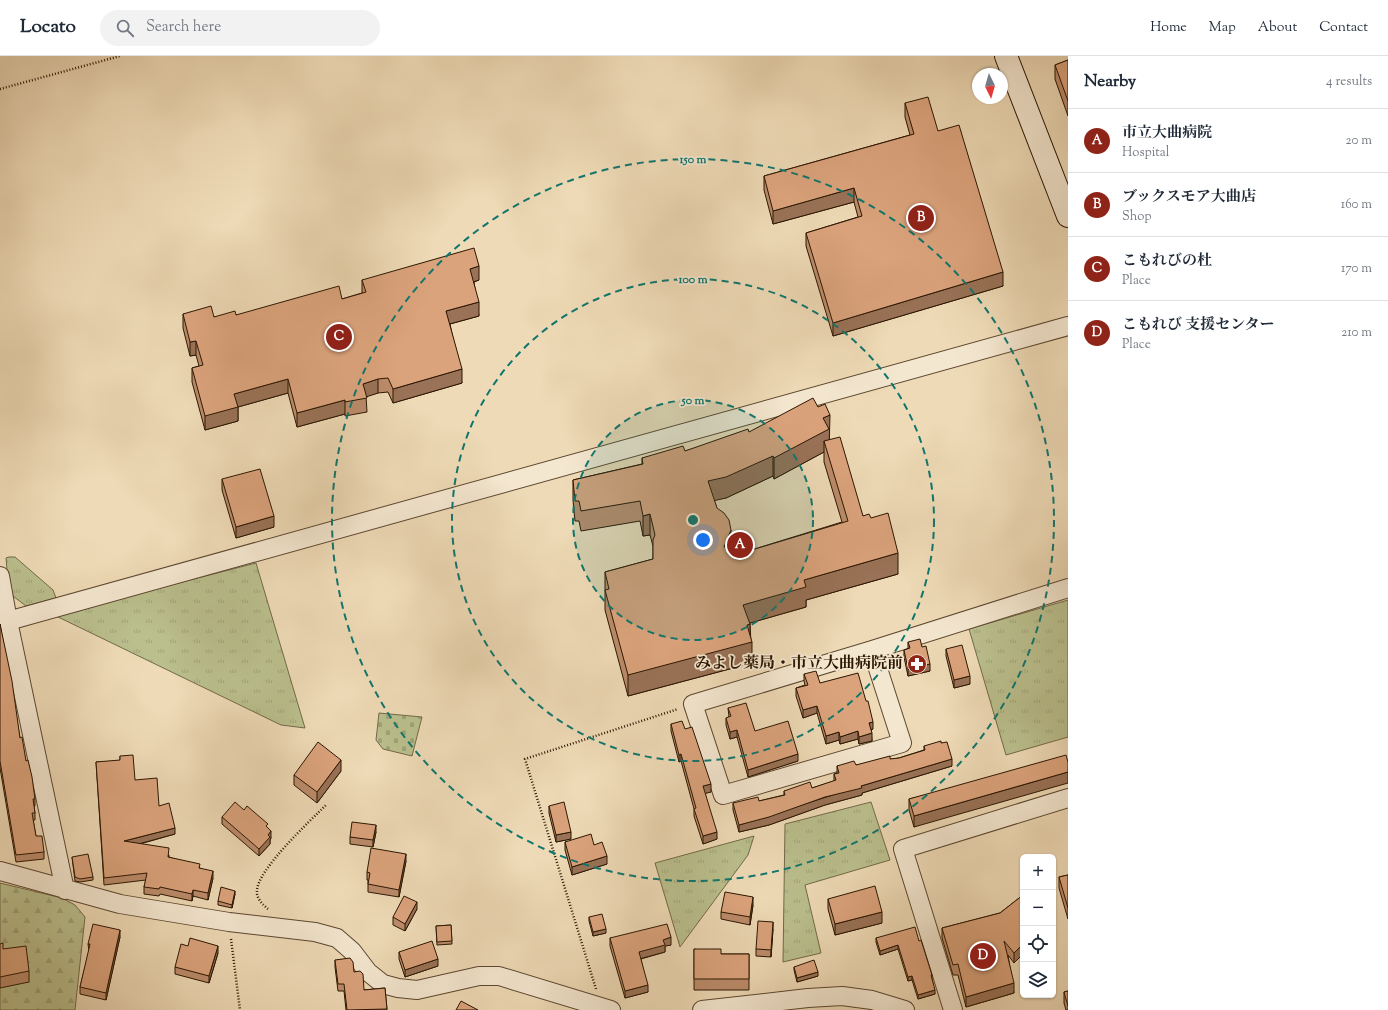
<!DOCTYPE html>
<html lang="en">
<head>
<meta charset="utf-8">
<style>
  :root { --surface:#fff; --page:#f2f2f3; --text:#1f2937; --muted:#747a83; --line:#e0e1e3; --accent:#8f2418 }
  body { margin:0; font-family:"Sorts Mill Goudy","Noto Serif JP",serif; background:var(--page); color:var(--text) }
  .controls { position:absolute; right:12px; bottom:12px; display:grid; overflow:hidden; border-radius:6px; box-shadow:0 1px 3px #0004 }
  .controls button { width:36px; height:36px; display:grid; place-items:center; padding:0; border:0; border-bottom:1px solid var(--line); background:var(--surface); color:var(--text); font:20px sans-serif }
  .compass { position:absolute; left:972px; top:12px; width:36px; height:36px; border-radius:50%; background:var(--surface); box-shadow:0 1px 3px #0004; rotate:175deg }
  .you { position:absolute; left:703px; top:484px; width:14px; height:14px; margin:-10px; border:3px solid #fff; border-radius:50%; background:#1a73e8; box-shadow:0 0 0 6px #1a73e833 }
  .badge { display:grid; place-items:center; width:26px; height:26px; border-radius:50%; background:var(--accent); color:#fff; font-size:13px; font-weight:700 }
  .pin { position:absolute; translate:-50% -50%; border:2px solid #fff; box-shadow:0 1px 4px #0006 }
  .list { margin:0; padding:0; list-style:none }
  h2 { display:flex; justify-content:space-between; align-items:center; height:52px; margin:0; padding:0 16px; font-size:17px }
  h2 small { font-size:13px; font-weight:400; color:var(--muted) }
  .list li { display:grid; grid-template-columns:26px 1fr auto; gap:12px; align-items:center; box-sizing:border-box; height:64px; padding:0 16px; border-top:1px solid var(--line) }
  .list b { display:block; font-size:15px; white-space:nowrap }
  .list p { margin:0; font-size:13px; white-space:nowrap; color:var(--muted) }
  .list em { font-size:13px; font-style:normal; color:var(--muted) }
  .icon { flex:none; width:22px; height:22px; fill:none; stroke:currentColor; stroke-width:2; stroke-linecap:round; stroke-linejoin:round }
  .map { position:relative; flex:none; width:1068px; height:954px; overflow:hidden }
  header { display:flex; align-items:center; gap:24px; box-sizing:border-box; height:56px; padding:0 20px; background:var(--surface); border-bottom:1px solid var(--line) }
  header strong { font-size:19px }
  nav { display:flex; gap:22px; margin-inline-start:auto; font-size:14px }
  .search { width:280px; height:36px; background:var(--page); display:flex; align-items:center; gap:10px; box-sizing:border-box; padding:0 14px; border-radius:22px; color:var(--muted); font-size:15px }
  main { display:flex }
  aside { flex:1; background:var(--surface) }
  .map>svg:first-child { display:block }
  .grass { fill:url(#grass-tufts); stroke:#726a48 }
  .forest { fill:url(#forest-firs); stroke:#726a48 }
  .cemetery { fill:url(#cemetery-stones); stroke:#726a48 }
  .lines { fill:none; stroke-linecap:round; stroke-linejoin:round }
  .street-casing { stroke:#5c472f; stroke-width:20 }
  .secondary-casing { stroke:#2b1602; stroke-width:24 }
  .path { stroke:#2b1602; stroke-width:2.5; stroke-dasharray:1 2; stroke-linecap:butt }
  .street { stroke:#f4e7d0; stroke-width:18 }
  .secondary { stroke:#f4e7d0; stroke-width:22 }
  .wall { fill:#bc8c6b; stroke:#2b1602; fill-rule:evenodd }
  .shaded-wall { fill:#997257; stroke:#2b1602 }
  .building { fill:#dba37c; stroke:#2b1602 }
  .ring { fill:none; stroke:#0f766e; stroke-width:2; stroke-dasharray:7 5 }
  .labels { text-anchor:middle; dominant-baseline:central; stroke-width:3.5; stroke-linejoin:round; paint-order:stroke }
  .poi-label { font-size:16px; font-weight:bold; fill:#2b1602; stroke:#f4e7d0; text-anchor:end }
  .centre { fill:#0f766e; stroke:#f4e7d0; stroke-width:2 }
  .ring-label { font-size:12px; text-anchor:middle; font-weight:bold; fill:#0f766e; stroke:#f4e7d0; stroke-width:3.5; stroke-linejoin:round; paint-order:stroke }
</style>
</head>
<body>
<header>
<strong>Locato</strong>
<div class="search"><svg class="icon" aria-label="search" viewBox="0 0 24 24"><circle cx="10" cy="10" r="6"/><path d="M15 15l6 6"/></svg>Search here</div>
<nav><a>Home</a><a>Map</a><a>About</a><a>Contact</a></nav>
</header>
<main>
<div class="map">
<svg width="1068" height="954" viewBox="0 0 1068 954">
  <defs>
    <pattern id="grass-tufts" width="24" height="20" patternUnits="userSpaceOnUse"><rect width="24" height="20" fill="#babf8d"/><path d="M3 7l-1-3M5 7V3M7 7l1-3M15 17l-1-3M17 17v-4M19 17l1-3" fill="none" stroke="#a0a378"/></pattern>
    <pattern id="forest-firs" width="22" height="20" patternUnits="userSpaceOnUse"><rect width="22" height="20" fill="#babf8d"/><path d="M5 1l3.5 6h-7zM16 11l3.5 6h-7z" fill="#a0a378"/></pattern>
    <pattern id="cemetery-stones" width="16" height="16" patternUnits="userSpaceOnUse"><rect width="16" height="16" fill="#babf8d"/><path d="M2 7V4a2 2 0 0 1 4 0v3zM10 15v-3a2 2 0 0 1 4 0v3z" fill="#a0a378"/></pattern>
  </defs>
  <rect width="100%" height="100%" fill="#eedab6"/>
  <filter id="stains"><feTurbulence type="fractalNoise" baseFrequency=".005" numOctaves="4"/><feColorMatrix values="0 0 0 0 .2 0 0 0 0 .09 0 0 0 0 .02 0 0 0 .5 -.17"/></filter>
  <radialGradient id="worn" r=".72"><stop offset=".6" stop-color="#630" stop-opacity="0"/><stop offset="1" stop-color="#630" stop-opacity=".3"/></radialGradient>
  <path class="grass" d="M 9,501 L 15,501 L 53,534 L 56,542 L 26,550 L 9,537 L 6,502 Z
    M 256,507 L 305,672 L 281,669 L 54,559 Z
    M 1068,544 L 1068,681 L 1006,699 L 969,573 Z
    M 871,746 L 890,804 L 805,829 L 821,897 L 783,906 L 785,768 Z
    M 754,780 L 748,799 L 680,891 L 655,807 Z"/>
  <path class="forest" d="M 0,827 L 62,842 L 75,849 L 85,861 L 75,954 L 0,954 Z"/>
  <path class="cemetery" d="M 379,657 L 422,661 L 412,700 L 383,693 L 376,684 Z"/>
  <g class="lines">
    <defs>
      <path id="street" d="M 0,520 L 8,565 L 65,834
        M 8,565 L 1068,270
        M 872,594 L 693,648 L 723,739 L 902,687 L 872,594 L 1068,532
        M 0,815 L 120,848 L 229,866 L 315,876 L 337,882 L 352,895 L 368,916 L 383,928 L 398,932 L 417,934 L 479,920 L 499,920 L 611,954
        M 702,954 L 808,942 L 842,940 L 872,944 L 905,954
        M 953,954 L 903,793 L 1068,742"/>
      <path id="secondary" d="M 1006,0 L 1068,160"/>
    </defs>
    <use href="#street" class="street-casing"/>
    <use href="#secondary" class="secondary-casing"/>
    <path class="path" d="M 0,33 L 120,0
      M 268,853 C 263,849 256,842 257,835 C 257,814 310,765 326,749
      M 231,883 L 240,954
      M 596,933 L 525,703 L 678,653"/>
    <use href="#street" class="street"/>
    <use href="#secondary" class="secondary"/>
  </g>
  <path class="wall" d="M 1068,4 L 1068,60 L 1055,23 L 1055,9 Z
    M 905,47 L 938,75 L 1003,230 L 833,280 L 806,190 L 806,177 L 858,161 L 854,146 L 773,168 L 764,134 L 764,120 L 910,79 L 905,61 Z
    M 362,224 L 479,224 L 474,226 L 479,260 L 450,268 L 462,327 L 393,347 L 388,336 L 378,337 L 366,340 L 367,356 L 345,360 L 345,358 L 297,371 L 288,337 L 238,351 L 238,365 L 205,374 L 192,326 L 192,312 L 199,310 L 196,299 L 190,300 L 183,272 L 183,258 L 214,261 L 236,259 L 342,243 L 362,237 Z
    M 749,376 L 830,379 L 829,379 L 829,384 L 863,460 L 871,462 L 898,518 L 806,544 L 806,551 L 750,567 L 752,607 L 628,640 L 605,554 L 605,516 L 653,503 L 653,490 L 650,479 L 643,480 L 640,465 L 581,475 L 579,465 L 575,465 L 573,444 L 573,424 L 642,408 L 642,402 L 685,395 ZM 824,396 L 824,406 L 842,466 L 735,499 L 731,491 L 714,444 L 726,442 L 773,420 L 774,423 Z
    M 222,423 L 274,471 L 236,482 L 222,434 Z
    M 0,568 L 20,682 L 26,705 L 35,743 L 35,750 L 34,750 L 35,757 L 35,764 L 33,764 L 36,780 L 44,796 L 44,803 L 16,806 L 0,712 Z
    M 908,586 L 930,615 L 908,620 L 904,601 L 904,594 L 908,593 Z
    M 946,593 L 970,628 L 954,632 L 946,600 Z
    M 804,618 L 820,627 L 873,673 L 871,674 L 872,685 L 859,688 L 858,683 L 840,688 L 839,684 L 826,688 L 817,657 L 803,662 L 796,640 L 796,632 L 805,629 L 804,625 Z
    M 728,652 L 755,675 L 798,705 L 748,721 L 737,681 L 730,683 L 726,669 L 726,662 L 729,661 Z
    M 671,668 L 685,673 L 711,736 L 705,737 L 717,783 L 703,788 L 694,760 L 694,753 L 681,705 L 679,706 L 671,675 Z
    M 924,690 L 952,710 L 862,737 L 862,739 L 825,749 L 769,769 L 739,776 L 733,754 L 733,747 L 759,745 L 784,739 L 784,735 L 812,732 L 834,725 L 834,718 L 837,717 L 837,710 L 856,709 L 899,702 L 924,694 Z
    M 120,700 L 135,724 L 159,750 L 175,778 L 140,788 L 169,799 L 169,801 L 200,812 L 213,822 L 208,844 L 193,840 L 192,845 L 160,838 L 159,840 L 144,838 L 144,831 L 146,824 L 104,829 L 96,706 L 120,705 Z
    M 1068,706 L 914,771 L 909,754 L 909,743 Z
    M 341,715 L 317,747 L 294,729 L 294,719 Z
    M 549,750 L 571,783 L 556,786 L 549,757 Z
    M 244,754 L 268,772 L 271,782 L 270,784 L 270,788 L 259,800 L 222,768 L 222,761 Z
    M 376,776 L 373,791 L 350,788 L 350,781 Z
    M 565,786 L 594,789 L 607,808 L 572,819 L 565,794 Z
    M 72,801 L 93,821 L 93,824 L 80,826 L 75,825 Z
    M 406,805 L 399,841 L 368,836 L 368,824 L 367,824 L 367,816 Z
    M 1068,819 L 1068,863 L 1059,832 L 1059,821 Z
    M 235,838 L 232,852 L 218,849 L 218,845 Z
    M 1023,839 L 1023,898 L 1014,907 L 1008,899 L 1014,937 L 966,951 L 958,919 L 953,919 L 942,882 L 942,872 L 1000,857 Z
    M 828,843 L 882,867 L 835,879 L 828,853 Z
    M 753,849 L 750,869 L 721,863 L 721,856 Z
    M 417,853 L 405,875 L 393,869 L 393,861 Z
    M 589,861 L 606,877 L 593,880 L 589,865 Z
    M 451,869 L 452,888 L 437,889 L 436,870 Z
    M 773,873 L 771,901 L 756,900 L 756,893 Z
    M 120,881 L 106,944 L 80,938 L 80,931 L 89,895 L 88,888 Z
    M 610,882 L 671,889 L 665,890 L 665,896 L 641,903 L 648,936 L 625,942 L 610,890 Z
    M 876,882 L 919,885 L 932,919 L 932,923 L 935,938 L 918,943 L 912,924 L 908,925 L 898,893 L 880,899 L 876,886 Z
    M 0,888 L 3,893 L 29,915 L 29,926 L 0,932 Z
    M 694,893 L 721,898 L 749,898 L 749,934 L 694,934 Z
    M 399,896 L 438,910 L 405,921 L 399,903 Z
    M 218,897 L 209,927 L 175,918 L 175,911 Z
    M 335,904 L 354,916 L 364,934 L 385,932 L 387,954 L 346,954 L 344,935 L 338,935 L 335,911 Z
    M 794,911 L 818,920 L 797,926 L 794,914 Z
    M 1068,935 L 1068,954 L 1066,954 L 1064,947 L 1064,936 Z"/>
  <path class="shaded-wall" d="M 854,132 L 854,146 L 773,168 L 773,155 Z
    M 479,210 L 479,224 L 470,227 L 470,213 Z
    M 1003,216 L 1003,230 L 833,280 L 833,267 Z
    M 479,246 L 479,260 L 446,269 L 446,255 Z
    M 196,285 L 196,299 L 190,300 L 190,286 Z
    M 462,313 L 462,327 L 393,347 L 393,333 Z
    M 288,323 L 288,337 L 238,351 L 238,365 L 205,374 L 205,360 L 234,338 Z
    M 378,323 L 378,337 L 363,342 L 363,328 Z
    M 345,344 L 345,358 L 297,371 L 297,357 Z
    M 830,359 L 829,394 L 824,385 L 824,396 L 774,423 L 774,402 L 823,362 Z
    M 773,400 L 773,420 L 726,442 L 708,446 L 708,425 Z
    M 650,458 L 650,479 L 643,480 L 643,460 Z
    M 274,460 L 274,471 L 236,482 L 236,471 Z
    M 731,474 L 731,495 L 724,491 Z
    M 898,497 L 898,518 L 806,544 L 806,551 L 743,569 L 743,549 L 804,524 Z
    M 750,568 L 750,587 L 752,586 L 752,607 L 628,640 L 628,619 Z
    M 930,608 L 930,615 L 908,620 L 908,613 Z
    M 970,620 L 970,628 L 954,632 L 954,624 Z
    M 817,650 L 817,657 L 803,662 L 803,654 Z
    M 873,666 L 873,673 L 869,674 L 869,667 Z
    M 737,674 L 737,681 L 730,683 L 730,676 Z
    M 858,675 L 858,683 L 840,688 L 840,681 Z
    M 839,676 L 839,684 L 826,688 L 826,680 Z
    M 872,677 L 872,685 L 859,688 L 859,681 Z
    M 681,698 L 681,705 L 679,706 L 679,699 Z
    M 798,698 L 798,705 L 748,721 L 748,714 Z
    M 952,703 L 952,710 L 862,737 L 862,739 L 825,749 L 769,769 L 739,776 L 739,769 L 861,730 Z
    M 341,704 L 341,715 L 317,747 L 317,736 Z
    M 1068,716 L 1068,727 L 914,771 L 914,760 Z
    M 711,728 L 711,736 L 703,738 L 703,730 Z
    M 376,769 L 376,776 L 373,791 L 373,784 Z
    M 175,772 L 175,778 L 124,792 L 124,785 Z
    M 271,775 L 271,782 L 270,784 L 270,788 L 259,800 L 259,793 L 268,779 Z
    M 571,776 L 571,783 L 556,786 L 556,779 Z
    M 717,776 L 717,783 L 703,788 L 703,780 Z
    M 406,798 L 406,805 L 399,841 L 399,834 Z
    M 607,800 L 607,808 L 572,819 L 572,811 Z
    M 213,815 L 213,822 L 208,844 L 208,837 Z
    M 193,834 L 193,840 L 192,845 L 192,838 Z
    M 235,835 L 235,838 L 232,852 L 232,849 Z
    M 753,841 L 753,849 L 750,869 L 750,861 Z
    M 417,846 L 417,853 L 405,875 L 405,868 Z
    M 882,856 L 882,867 L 835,879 L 835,868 Z
    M 773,866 L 773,873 L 771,901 L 771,894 Z
    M 606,873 L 606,877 L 593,880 L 593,876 Z
    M 120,874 L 120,881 L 106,944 L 106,937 Z
    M 671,881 L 671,889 L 665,890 L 665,896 L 639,903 L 639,896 L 663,884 Z
    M 1023,888 L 1023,898 L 1014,907 L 1014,897 Z
    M 898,889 L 898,893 L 880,899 L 880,895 Z
    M 218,890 L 218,897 L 209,927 L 209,920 Z
    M 438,903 L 438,910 L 405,921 L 405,914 Z
    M 818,916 L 818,920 L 797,926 L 797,922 Z
    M 912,920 L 912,924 L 908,925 L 908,921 Z
    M 1014,927 L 1014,937 L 966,951 L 966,941 Z
    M 648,929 L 648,936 L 625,942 L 625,935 Z
    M 935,934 L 935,938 L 918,943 L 918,939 Z"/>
  <path class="building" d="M 1068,4 L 1068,45 L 1055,9 Z
    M 928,41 L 938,75 L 959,69 L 1003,216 L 833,267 L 806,177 L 862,160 L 854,132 L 773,155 L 764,120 L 914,78 L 905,47 Z
    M 474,192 L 479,210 L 470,213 L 479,246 L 446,255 L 462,313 L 393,333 L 388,322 L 378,323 L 363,328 L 367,342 L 345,346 L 345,344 L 297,357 L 288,323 L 234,338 L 238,351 L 205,360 L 192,312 L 203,309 L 196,285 L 190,286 L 183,258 L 211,250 L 214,261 L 235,255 L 236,259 L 339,230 L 342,243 L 366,236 L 362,224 Z
    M 813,342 L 818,351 L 825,348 L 830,359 L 823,362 L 829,373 L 774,402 L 773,400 L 726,421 L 708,425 L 717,452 L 724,457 L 729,464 L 731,474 L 724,491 L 734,491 L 735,499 L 848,465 L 824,385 L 840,381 L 863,460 L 869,458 L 871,462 L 888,457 L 898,497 L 804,524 L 806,531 L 743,549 L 750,568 L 747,569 L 752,586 L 628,619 L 605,534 L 609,533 L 605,516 L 653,503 L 653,484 L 655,479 L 650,458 L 643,460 L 640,445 L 581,455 L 579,445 L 575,445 L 573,424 L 643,408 L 642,402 L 683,390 L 685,395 L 748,373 L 749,376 Z
    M 260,413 L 274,460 L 236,471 L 222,423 Z
    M 0,568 L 12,625 L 20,682 L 22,681 L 26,705 L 28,704 L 32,721 L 35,743 L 33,743 L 35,757 L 32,757 L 36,780 L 42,780 L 44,796 L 16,799 L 0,705 Z
    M 920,583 L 922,591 L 926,590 L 930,608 L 908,613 L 904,594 L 910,592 L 908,586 Z
    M 962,589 L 970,620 L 954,624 L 946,593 Z
    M 816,615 L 820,627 L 858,617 L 866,645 L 868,645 L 873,666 L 869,667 L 872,677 L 859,681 L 858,675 L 840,681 L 839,676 L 826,680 L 817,650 L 803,654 L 796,632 L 808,629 L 804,618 Z
    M 746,647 L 755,675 L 788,665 L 798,698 L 748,714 L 737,674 L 730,676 L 726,662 L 731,660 L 728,652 Z
    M 682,665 L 685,673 L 692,671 L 711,728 L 703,730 L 717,776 L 703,780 L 694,753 L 696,752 L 681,698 L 679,699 L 671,668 Z
    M 941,685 L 941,687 L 947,686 L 952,703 L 861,730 L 862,732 L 825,741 L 769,761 L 739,769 L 733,747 L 758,741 L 759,745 L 785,739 L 784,735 L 810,726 L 812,732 L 836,724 L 834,718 L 839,717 L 837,710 L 854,705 L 856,709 L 890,700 L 890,703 L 899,702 L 925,694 L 924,690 Z
    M 318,686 L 341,704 L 317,736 L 294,719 Z
    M 133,699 L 135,724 L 157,722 L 159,750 L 169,747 L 175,772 L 124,785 L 169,792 L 168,801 L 200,808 L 199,812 L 213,815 L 208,837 L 193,834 L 192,838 L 160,831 L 159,833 L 144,831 L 147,817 L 104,822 L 96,706 L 120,704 L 120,700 Z
    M 1066,699 L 1068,706 L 1068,716 L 914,760 L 909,743 Z
    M 235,746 L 244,754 L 247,750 L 268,768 L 266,770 L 271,775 L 268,779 L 270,781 L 259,793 L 222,761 Z
    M 564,746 L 571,776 L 556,779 L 549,750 Z
    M 352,766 L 376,769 L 373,784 L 350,781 Z
    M 591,778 L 594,789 L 602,786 L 607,800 L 572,811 L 565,786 Z
    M 371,792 L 406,798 L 399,834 L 368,828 L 370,817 L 367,816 Z
    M 88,798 L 93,821 L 80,823 L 75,821 L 72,801 Z
    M 1068,819 L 1068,852 L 1059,821 Z
    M 875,830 L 882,856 L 835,868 L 828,843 Z
    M 221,831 L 235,835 L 232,849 L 218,845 Z
    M 725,836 L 753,841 L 750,861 L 721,856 Z
    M 1023,839 L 1023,888 L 1014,897 L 1004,885 L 1014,927 L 966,941 L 958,908 L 953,909 L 942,872 L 1000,857 Z
    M 404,840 L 417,846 L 405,868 L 393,861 Z
    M 602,858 L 606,873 L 593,876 L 589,861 Z
    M 758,865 L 773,866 L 771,894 L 756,893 Z
    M 93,868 L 120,874 L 106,937 L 80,931 L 90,888 L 88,888 Z
    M 667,868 L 671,881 L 663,884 L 665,889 L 639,896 L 648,929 L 625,935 L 610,882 Z
    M 451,869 L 452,885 L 437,886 L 436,870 Z
    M 915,871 L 919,885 L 921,884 L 932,919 L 931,919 L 935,934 L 918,939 L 912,920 L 908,921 L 898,889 L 880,895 L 876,882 Z
    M 190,882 L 218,890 L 209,920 L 175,911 L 181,888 L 188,890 Z
    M 432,885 L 438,903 L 405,914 L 399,896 Z
    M 3,887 L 3,893 L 26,890 L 29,915 L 0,921 L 0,888 Z
    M 694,893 L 721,893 L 721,898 L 749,898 L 749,923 L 694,923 Z
    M 350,902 L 353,906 L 354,916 L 360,915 L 363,918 L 364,934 L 385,932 L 387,953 L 347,954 L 344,928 L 338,928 L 335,904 Z
    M 814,904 L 818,916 L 797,922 L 794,911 Z
    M 1068,935 L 1068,950 L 1064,936 Z
    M 461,945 L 478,954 L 456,954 Z"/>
  <circle cx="693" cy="464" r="120" fill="#0f766e" fill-opacity=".12"/>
  <g class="ring">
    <circle cx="693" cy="464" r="120"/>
    <circle cx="693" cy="464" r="241"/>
    <circle cx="693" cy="464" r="361"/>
  </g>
  <defs>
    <symbol id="pharmacy-disc" viewBox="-11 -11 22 22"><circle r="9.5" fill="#8f2418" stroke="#f4e7d0"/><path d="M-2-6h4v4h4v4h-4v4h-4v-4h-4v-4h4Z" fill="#fff"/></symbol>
  </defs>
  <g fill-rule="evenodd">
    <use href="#pharmacy-disc" x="906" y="597" width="22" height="22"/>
  </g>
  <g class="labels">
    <g class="poi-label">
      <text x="903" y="608">みよし薬局・市立大曲病院前</text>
    </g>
  </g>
  <circle cx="693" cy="464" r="6" class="centre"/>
  <g class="ring-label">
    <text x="693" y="107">150 m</text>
    <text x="693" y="227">100 m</text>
    <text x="693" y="348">50 m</text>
  </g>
  <rect width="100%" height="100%" filter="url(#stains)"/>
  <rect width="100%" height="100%" fill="url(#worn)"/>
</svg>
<div class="controls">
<button>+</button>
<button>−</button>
<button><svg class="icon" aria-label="locate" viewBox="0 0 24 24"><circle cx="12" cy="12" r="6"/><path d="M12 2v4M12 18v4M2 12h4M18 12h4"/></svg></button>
<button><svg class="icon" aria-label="layers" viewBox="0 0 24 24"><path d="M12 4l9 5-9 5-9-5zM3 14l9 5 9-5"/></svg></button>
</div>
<svg class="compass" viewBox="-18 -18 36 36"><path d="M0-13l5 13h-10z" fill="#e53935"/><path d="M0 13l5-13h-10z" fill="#747a83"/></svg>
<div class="you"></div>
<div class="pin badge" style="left:740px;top:489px">A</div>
<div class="pin badge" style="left:921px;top:162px">B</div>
<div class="pin badge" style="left:339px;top:281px">C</div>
<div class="pin badge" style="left:983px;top:900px">D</div>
</div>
<aside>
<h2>Nearby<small>4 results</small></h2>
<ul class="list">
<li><span class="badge">A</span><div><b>市立大曲病院</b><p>Hospital</p></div><em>20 m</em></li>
<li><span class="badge">B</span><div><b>ブックスモア大曲店</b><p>Shop</p></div><em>160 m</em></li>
<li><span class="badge">C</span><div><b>こもれびの杜</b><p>Place</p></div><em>170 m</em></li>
<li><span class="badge">D</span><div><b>こもれび 支援センター</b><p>Place</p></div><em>210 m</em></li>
</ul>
</aside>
</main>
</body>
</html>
